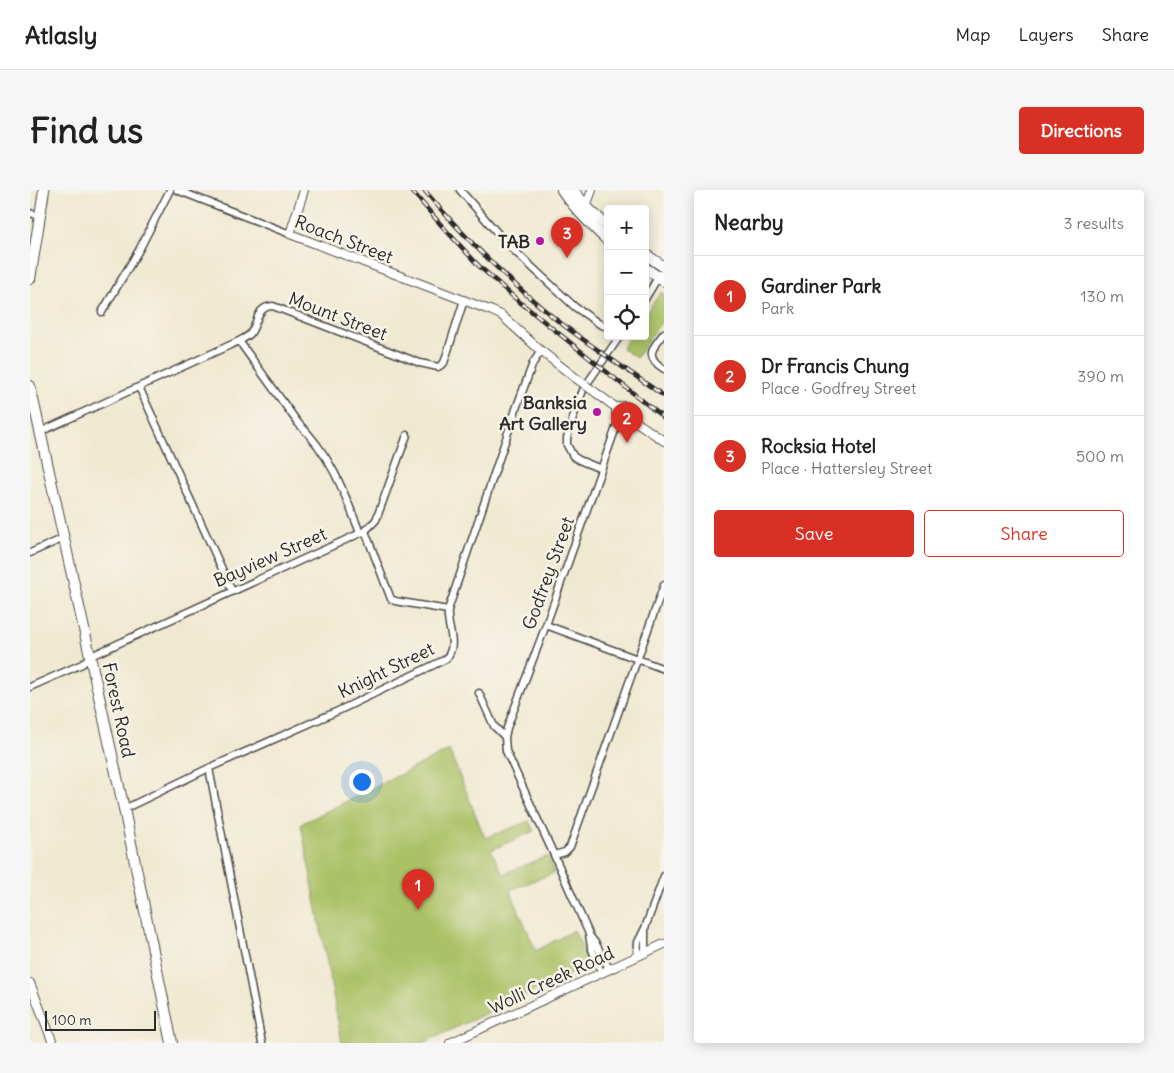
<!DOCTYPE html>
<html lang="en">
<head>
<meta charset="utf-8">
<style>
  :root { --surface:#fff; --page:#f6f6f6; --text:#222; --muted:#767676; --line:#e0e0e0; --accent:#d93025 }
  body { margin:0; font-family:Delius,sans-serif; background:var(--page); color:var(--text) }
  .controls { position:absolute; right:15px; top:15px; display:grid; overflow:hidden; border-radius:5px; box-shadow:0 2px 12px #0003 }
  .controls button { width:45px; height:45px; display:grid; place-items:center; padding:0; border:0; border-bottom:1px solid var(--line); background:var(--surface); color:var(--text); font:25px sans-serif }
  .scale { position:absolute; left:15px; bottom:12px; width:111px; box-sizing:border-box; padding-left:5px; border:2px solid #2b2b2b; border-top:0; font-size:14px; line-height:18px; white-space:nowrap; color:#2b2b2b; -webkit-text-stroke:4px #f7f3e8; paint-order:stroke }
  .you { position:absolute; left:331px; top:591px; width:18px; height:18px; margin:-12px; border:4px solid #fff; border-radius:50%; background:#1a73e8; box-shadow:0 0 0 8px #1a73e833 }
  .badge { display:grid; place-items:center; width:32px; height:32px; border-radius:50%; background:var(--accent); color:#fff; font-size:16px; font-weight:700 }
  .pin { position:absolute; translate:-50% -41px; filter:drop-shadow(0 1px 2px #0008) }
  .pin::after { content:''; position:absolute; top:26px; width:18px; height:15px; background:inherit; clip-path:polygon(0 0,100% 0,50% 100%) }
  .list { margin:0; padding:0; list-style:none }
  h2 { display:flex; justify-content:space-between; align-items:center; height:65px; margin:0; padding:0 20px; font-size:21px }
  h2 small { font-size:16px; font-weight:400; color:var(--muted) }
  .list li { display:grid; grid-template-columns:32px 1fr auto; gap:15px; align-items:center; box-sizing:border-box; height:80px; padding:0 20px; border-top:1px solid var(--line) }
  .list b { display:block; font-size:19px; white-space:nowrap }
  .list p { margin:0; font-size:16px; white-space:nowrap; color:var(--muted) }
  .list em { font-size:16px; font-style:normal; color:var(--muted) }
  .actions { display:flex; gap:10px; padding:15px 20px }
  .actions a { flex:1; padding:11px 0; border:1px solid var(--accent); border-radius:5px; text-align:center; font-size:18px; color:var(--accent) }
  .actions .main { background:var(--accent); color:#fff }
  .icon { flex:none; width:28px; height:28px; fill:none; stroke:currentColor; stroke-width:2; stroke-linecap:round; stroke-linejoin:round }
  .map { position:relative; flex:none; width:634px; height:853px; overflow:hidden; border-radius:5px }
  header { display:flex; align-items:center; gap:30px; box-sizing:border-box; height:70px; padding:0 25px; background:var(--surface); border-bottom:1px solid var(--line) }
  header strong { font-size:24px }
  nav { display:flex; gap:28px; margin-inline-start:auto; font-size:18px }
  .intro { display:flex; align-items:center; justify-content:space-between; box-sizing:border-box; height:120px; padding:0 30px }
  h1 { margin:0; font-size:35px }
  .button { padding:12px 22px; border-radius:5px; background:var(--accent); color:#fff; font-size:18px; font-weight:700 }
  main { display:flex; gap:30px; padding:0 30px }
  aside { flex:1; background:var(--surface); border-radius:5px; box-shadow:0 2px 12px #0003 }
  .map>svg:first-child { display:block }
  .green { fill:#abc166; stroke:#6b7648 }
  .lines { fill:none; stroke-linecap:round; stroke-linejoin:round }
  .minor-casing { stroke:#494844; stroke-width:9 }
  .tertiary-casing { stroke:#494844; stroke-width:10 }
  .primary-casing { stroke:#494844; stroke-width:12 }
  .trunk-casing { stroke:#494844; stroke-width:12 }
  .minor { stroke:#fff; stroke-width:6 }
  .tertiary { stroke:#fff; stroke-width:8 }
  .primary { stroke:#fff; stroke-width:10 }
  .trunk { stroke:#fff; stroke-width:10 }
  .rail-casing { stroke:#2b2b2b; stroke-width:4.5 }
  .rail { stroke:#f7f3e8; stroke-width:2.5; stroke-dasharray:8; stroke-linecap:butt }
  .tertiary-bridge-casing { stroke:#494844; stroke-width:10; stroke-linecap:butt }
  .tertiary-bridge { stroke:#fff; stroke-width:8 }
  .poi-dot { fill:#b5179e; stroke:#f7f3e8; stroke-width:2 }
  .labels { text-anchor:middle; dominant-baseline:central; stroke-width:5; stroke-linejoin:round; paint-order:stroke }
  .street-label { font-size:18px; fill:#2b2b2b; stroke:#f7f3e8 }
  .poi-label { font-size:18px; font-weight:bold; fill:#2b2b2b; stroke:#f7f3e8; text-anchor:end }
</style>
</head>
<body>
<header>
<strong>Atlasly</strong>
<nav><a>Map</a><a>Layers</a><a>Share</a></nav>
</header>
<div class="intro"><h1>Find us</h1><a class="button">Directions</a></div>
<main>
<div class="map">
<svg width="634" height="853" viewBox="0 0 634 853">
  <rect width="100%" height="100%" fill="#f7f3e8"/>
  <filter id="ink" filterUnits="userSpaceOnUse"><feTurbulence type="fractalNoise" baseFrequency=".02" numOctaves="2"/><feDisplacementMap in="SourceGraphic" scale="10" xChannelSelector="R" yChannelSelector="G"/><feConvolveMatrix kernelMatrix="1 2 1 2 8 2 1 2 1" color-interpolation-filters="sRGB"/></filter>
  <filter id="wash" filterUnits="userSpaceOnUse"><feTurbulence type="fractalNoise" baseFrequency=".0096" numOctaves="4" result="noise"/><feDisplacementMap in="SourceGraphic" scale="20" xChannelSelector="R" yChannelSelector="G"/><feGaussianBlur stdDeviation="1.12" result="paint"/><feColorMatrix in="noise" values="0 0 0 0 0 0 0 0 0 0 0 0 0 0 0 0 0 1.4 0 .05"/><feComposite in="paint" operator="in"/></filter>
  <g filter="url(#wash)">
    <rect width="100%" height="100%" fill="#f0e9d2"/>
    <path class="green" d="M 631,102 L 634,104 L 634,128 L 606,168 L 592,158 L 600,146 L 615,146 L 615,125 Z
      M 419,560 L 455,648 L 499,631 L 504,641 L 461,660 L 473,684 L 518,666 L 524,683 L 480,700 L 506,761 L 544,740 L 560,775 L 393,853 L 312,853 L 271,634 Z"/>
  </g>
  <g filter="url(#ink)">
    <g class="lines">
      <defs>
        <path id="minor" d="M 147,0 L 260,44
          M 430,0 L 477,54 L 545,117 L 571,135 L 578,137
          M 0,23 L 10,26
          M 615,109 L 630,84
          M 72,122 L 109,60 L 140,0
          M 634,143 C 622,159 614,166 634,179
          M 209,151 L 268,233 C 301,265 314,302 330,343
          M 109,197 L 202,401
          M 10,242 L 209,151 C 213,149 217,147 220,144 C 228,134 226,116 243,116 L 390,173 L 408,177 L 414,173 L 434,110
          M 571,279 L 549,270 L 543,266 L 537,255 L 537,248 L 546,218 L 554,198 L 590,146
          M 335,341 L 361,409 L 365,411 L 418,420
          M 0,363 L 34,348
          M 516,435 L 634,479
          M 0,497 L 52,474 L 61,466 L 335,341 L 346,330 L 377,245
          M 449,503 L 464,536 L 475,547 L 476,561 L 524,665 L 559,744 L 561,757 L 571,782
          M 475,547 L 477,538 L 516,435 L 589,229
          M 179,578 L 232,853
          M 94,619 L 179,578 L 310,520 L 416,469 C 429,453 416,438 418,420 L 487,216 L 503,173 L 511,161
          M 524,665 L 535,662 L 540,657 L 634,395
          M 559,745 L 566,754 L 579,779
          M 615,763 L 615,739
          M 607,766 L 608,752 L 615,738 L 634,686"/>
        <path id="tertiary" d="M 274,0 L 260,44 L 462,121 L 471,125 L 511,161 L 547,189
          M 555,19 L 562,0
          M 569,205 L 588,219
          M586 223a7 7 0 1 1 14 0a7 7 0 1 1-14 0Z
          M 599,227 L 634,251
          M 0,793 L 23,853
          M 420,853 L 634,754"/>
        <path id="primary" d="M 0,89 L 14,0
          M 0,196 L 94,619 L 142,853"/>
        <path id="trunk" d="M 532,0 C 545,19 561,35 578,51
          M 543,0 L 556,16 L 578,37
          M 615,64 L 634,77
          M 615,78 L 634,91"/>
      </defs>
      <use href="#minor" class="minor-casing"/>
      <use href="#tertiary" class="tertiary-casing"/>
      <use href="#primary" class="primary-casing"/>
      <use href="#trunk" class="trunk-casing"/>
      <use href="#minor" class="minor"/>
      <use href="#tertiary" class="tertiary"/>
      <use href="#primary" class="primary"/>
      <use href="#trunk" class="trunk"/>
      <defs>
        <path id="rail" d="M 381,0 L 412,36 L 449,76 L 486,109 L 634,228
          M 394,0 C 435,48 479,92 528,131 C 562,157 599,181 634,206"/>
      </defs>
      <use href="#rail" class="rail-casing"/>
      <use href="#rail" class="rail"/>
      <defs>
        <path id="tertiary-bridge" d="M 547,189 L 569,205"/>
      </defs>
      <use href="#tertiary-bridge" class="tertiary-bridge-casing"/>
      <use href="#tertiary-bridge" class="tertiary-bridge"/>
    </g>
  </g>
  <g class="poi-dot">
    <circle cx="510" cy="51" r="5"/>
    <circle cx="567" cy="222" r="5"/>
  </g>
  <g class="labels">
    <g class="street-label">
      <text transform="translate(314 49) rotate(21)">Roach Street</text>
      <text transform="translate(308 126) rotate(21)">Mount Street</text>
      <text transform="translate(240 367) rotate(-24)">Bayview Street</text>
      <text transform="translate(518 383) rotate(-70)">Godfrey Street</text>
      <text transform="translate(356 480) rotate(-26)">Knight Street</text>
      <text transform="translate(89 520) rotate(78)">Forest Road</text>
      <text transform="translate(521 790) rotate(-25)">Wolli Creek Road</text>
    </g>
    <g class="poi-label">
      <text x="500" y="51">TAB</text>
      <text x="557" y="212">Banksia<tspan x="557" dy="21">Art Gallery</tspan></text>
    </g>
  </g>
</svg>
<div class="controls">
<button>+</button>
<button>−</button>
<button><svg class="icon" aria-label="locate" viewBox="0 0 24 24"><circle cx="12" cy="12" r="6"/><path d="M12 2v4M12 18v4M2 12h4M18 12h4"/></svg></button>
</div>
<div class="scale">100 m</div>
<div class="you"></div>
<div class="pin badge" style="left:388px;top:720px">1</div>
<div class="pin badge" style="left:597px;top:253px">2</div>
<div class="pin badge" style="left:537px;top:68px">3</div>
</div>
<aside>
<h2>Nearby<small>3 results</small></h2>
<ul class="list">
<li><span class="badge">1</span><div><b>Gardiner Park</b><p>Park</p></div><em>130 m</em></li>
<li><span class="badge">2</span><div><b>Dr Francis Chung</b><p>Place · Godfrey Street</p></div><em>390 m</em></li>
<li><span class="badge">3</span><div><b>Rocksia Hotel</b><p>Place · Hattersley Street</p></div><em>500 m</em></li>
</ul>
<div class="actions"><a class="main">Save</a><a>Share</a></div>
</aside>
</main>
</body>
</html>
